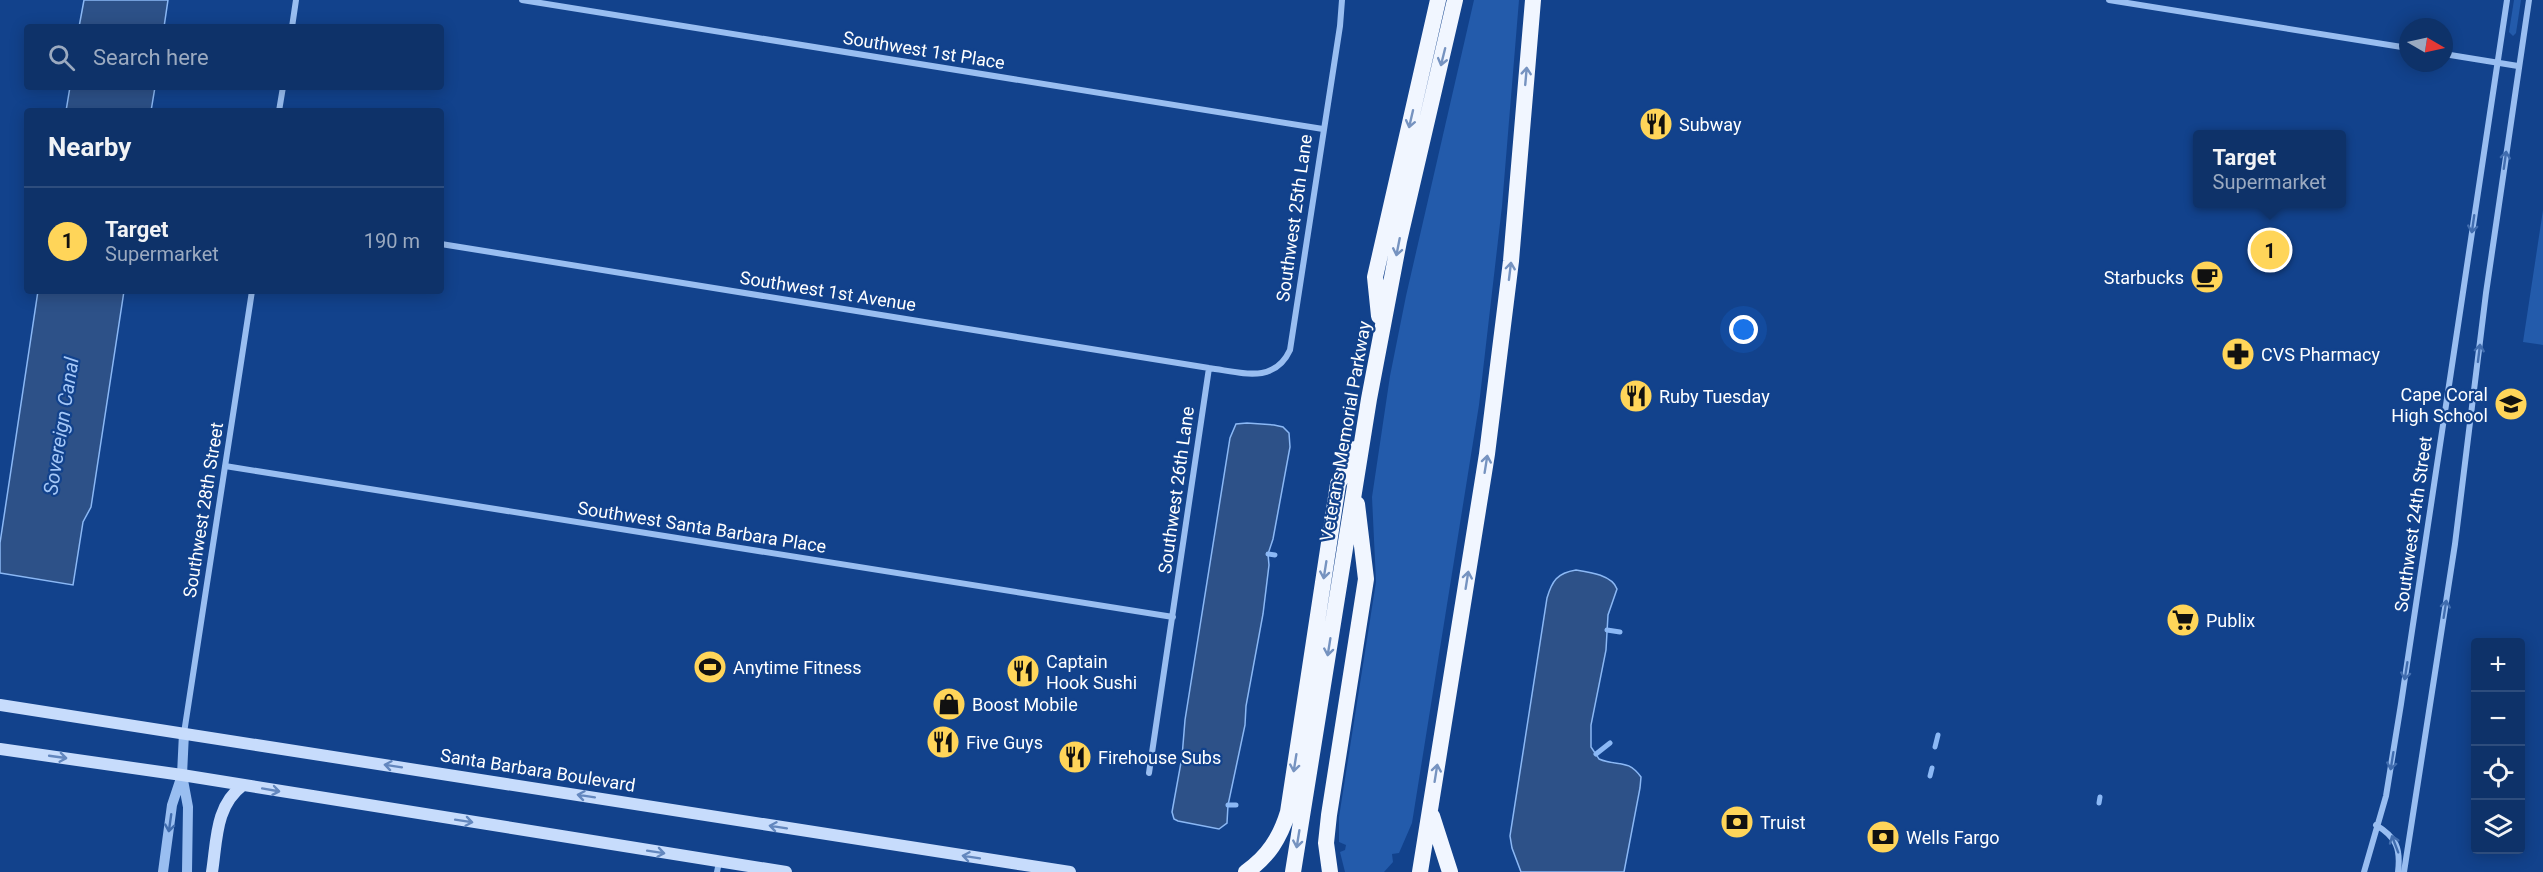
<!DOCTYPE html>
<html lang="en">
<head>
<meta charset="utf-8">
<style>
  :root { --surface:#0e3269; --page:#173a6f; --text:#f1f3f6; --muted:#9baac0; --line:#2e4d7d; --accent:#ffd559 }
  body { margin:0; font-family:Roboto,sans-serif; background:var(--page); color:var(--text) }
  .controls { position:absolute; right:18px; bottom:18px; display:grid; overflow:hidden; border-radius:6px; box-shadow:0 3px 15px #0003 }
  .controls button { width:54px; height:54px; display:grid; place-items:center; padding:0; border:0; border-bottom:2px solid var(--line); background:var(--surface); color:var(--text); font:30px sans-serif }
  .compass { position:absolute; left:2399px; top:18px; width:54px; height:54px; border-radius:50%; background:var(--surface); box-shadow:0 3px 15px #0003; rotate:99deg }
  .you { position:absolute; left:1744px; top:330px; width:21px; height:21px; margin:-15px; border:4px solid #fff; border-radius:50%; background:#1a73e8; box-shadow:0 0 0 9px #1a73e833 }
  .badge { display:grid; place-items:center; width:39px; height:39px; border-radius:50%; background:var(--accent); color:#111; font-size:20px; font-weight:700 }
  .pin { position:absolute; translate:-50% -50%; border:3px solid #fff; box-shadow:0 2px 6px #0006 }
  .popup { position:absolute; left:2193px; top:130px; width:153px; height:78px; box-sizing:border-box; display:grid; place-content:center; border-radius:6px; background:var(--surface); filter:drop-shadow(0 2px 4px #0005); font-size:20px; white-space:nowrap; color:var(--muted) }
  .popup b { font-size:22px; color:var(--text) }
  .popup::after { content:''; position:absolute; left:50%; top:100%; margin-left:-12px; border:12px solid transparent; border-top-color:var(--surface) }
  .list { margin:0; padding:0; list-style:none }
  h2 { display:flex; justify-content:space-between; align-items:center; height:78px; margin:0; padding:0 24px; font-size:26px }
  h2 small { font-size:20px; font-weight:400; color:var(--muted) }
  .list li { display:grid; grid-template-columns:39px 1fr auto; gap:18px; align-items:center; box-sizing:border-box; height:108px; padding:0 24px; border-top:2px solid var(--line) }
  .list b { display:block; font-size:22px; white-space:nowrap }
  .list p { margin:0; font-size:20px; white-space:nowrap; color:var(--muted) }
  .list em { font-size:20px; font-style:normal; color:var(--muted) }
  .icon { flex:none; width:33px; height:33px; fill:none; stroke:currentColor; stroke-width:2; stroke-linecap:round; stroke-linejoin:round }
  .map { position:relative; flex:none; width:2543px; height:872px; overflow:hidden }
  .search { position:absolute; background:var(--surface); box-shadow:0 3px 15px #0003; left:24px; top:24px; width:420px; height:66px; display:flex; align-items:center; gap:15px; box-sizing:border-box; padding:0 21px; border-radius:6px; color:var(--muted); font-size:22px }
  .panel { position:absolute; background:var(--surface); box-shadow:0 3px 15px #0003; left:24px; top:108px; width:420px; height:186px; border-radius:6px }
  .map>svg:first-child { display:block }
  .green { fill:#235bab }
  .water { fill:#2d5188; stroke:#8bb8f5; stroke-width:1.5 }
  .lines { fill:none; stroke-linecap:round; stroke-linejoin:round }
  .stream { stroke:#8bb8f5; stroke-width:5 }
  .minor { stroke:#99bef1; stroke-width:6 }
  .tertiary { stroke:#99bef1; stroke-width:10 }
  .secondary { stroke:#c7dcfc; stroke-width:12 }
  .trunk { stroke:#f1f6ff; stroke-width:16 }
  .oneway { stroke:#7693c0 }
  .oneway2 { stroke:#416daf }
  .oneway3 { stroke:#6387be }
  .labels { text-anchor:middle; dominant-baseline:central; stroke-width:4.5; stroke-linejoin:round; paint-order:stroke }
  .street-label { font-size:18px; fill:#fff; stroke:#12428c }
  .poi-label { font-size:18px; fill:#fff; stroke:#12428c; text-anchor:start }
  .water-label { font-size:20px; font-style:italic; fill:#a5c8f8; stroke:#12428c }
</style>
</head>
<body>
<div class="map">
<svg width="2543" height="872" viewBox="0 0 2543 872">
  <rect width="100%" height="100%" fill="#12428c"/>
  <path class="green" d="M 1474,0 L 1519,0 L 1502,206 L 1479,405 L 1412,823 L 1399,853 L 1392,854 L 1393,862 L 1384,872 L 1345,872 L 1340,852 L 1345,850 L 1346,845 L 1339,842 L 1339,817 L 1376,582 L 1372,497 L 1390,376 L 1406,296 Z
    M 2514,0 L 2521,0 L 2516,33 L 2513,36 L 2509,32 Z
    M 2543,210 L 2543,345 L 2523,342 Z"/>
  <path class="water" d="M 84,0 L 168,0 L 164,27 L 79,27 Z
    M 70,87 L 155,87 L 151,111 L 66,111 Z
    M 38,291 L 124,291 L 91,507 L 83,522 L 73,585 L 0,573 L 0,543 Z
    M 1247,423 L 1274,425 L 1283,427 L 1289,433 L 1290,447 L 1273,539 L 1268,554 L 1269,565 L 1263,614 L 1246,706 L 1245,725 L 1228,805 L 1227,823 L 1219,829 L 1178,821 L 1174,819 L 1172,812 L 1182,757 L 1185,720 L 1230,438 L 1236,424 Z
    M 1576,570 C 1589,572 1612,575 1617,589 L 1608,615 L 1606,650 L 1591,725 L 1591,747 L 1599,759 C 1618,767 1627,758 1641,777 L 1640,788 L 1624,872 L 1521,872 L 1512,848 L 1510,836 L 1547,598 C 1552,581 1557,573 1576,570 Z"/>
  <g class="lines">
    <path class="stream" d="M 1268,554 L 1275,555
      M 1607,630 L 1620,632
      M 1935,747 L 1938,735
      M 1596,754 L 1610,743
      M 1930,776 L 1932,768
      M 2099,803 L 2100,797
      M 1228,805 L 1236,805"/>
    <path class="minor" d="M 522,0 L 1323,129
      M 2109,0 L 2408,48
      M 292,27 L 296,0
      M 2444,54 L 2518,66
      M 279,111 L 283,87
      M 441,244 L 1209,368 C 1240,372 1274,385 1290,350 L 1340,26 L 1342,0
      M 225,466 L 1173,617
      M 184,733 L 252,291
      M 1149,773 L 1209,368
      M 2376,825 C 2396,837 2401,848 2398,872
      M 717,872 L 719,862
      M 2364,872 L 2386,796 L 2401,704 L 2507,0
      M 2404,872 L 2455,544 L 2486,293 L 2529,0"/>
    <path class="tertiary" d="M 184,733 L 182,775 L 188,807 L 187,872
      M 163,872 L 172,805 L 181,778"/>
    <path class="secondary" d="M 0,705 L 1070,872
      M 0,749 L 182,775 L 786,872
      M 212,872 C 217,840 215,806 243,785"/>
    <path class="trunk" d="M 1379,316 L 1375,277 L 1438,0
      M 1432,816 L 1450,872
      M 1246,872 C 1268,857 1280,838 1288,812 L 1338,484 L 1355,449
      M 1293,872 L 1369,399 L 1399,241 L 1455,0
      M 1330,872 L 1326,843 L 1329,815 L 1366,579 L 1357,504
      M 1420,872 L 1487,454 L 1511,261 L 1533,0"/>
  </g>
  <defs><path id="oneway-shaft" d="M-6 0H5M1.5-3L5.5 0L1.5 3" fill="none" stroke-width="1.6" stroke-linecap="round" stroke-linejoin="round" transform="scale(1.5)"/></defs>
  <g class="oneway">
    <use href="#oneway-shaft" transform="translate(1443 57) rotate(104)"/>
    <use href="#oneway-shaft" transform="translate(1526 76) rotate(-85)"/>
    <use href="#oneway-shaft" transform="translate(1411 119) rotate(103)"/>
    <use href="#oneway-shaft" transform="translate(1398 247) rotate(101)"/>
    <use href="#oneway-shaft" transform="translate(1510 271) rotate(-83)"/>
    <use href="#oneway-shaft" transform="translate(1486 464) rotate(-81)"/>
    <use href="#oneway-shaft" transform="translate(1325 570) rotate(99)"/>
    <use href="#oneway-shaft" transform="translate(1467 580) rotate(-81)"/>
    <use href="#oneway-shaft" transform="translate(1329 647) rotate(99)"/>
    <use href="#oneway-shaft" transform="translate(1295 763) rotate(99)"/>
    <use href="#oneway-shaft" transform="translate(1436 773) rotate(-81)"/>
    <use href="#oneway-shaft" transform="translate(1298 839) rotate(99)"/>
  </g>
  <g class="oneway2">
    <use href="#oneway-shaft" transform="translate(2505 160) rotate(-82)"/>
    <use href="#oneway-shaft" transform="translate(2473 224) rotate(98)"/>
    <use href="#oneway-shaft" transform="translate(2479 353) rotate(-83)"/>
    <use href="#oneway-shaft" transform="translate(2445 609) rotate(-81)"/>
    <use href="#oneway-shaft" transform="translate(2406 671) rotate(99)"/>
    <use href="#oneway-shaft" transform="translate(2392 761) rotate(99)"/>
    <use href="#oneway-shaft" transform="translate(170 823) rotate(98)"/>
    <use href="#oneway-shaft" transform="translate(2395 844) rotate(-111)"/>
  </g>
  <g class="oneway3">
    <use href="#oneway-shaft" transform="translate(58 757) rotate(8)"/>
    <use href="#oneway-shaft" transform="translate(393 766) rotate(-171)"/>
    <use href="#oneway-shaft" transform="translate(271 790) rotate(10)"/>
    <use href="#oneway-shaft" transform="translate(586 796) rotate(-171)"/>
    <use href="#oneway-shaft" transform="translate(464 821) rotate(9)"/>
    <use href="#oneway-shaft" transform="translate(778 827) rotate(-171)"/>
    <use href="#oneway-shaft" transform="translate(656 852) rotate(9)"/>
    <use href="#oneway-shaft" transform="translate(971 857) rotate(-171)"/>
  </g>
  <defs>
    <symbol id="restaurant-disc" viewBox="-11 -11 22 22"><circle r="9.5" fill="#ffd559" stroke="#12428c"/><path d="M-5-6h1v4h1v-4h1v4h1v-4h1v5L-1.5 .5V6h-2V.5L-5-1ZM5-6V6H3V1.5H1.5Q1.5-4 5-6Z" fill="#111"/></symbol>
    <symbol id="cafe-disc" viewBox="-11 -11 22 22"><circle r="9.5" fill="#ffd559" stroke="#12428c"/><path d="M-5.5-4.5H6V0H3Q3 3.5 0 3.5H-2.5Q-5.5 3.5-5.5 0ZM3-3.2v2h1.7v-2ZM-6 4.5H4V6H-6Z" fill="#111"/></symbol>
    <symbol id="pharmacy-disc" viewBox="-11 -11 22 22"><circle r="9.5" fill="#ffd559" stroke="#12428c"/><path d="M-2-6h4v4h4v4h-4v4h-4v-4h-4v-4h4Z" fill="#111"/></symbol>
    <symbol id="school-disc" viewBox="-11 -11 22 22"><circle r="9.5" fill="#ffd559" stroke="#12428c"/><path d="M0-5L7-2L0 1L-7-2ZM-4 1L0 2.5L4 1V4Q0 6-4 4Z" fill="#111"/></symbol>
    <symbol id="supermarket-disc" viewBox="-11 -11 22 22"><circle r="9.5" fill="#ffd559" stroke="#12428c"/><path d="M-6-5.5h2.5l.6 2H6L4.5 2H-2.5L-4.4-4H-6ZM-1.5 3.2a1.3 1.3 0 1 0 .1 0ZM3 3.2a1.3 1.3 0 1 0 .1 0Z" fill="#111"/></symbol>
    <symbol id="stadium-disc" viewBox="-11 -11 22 22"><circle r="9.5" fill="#ffd559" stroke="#12428c"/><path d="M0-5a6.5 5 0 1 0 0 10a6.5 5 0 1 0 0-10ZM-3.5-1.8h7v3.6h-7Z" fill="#111"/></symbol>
    <symbol id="shop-disc" viewBox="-11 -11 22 22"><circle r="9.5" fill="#ffd559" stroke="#12428c"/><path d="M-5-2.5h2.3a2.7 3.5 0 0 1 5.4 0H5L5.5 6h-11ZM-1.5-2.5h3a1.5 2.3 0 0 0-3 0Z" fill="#111"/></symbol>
    <symbol id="bank-disc" viewBox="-11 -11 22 22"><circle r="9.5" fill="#ffd559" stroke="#12428c"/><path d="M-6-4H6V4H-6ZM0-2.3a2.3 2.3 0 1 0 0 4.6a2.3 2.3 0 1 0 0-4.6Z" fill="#111"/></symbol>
  </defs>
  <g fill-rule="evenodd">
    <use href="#restaurant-disc" x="1637" y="105" width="38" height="38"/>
    <use href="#cafe-disc" x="2188" y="258" width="38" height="38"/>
    <use href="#pharmacy-disc" x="2219" y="335" width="38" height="38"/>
    <use href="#restaurant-disc" x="1617" y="377" width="38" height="38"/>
    <use href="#school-disc" x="2492" y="385" width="38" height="38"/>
    <use href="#supermarket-disc" x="2164" y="601" width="38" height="38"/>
    <use href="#stadium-disc" x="691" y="648" width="38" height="38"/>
    <use href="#restaurant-disc" x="1004" y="652" width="38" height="38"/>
    <use href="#shop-disc" x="930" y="685" width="38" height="38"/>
    <use href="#restaurant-disc" x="924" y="723" width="38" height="38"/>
    <use href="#restaurant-disc" x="1056" y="738" width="38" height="38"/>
    <use href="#bank-disc" x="1718" y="803" width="38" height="38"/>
    <use href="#bank-disc" x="1864" y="818" width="38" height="38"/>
  </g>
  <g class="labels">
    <g class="street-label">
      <text transform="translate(924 50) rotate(9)">Southwest 1st Place</text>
      <text transform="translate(1294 218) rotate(-82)">Southwest 25th Lane</text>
      <text transform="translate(828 291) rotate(9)">Southwest 1st Avenue</text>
      <text transform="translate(1345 431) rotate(-80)">Veterans Memorial Parkway</text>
      <text transform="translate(1176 490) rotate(-82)">Southwest 26th Lane</text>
      <text transform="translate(203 510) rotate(-81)">Southwest 28th Street</text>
      <text transform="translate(2413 524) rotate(-82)">Southwest 24th Street</text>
      <text transform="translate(702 527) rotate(9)">Southwest Santa Barbara Place</text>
      <text transform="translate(538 770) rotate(9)">Santa Barbara Boulevard</text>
    </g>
    <g class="poi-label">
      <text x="1679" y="124">Subway</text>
      <text x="2184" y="277" text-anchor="end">Starbucks</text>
      <text x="2261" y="354">CVS Pharmacy</text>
      <text x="2488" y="394" text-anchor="end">Cape Coral<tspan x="2488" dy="21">High School</tspan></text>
      <text x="1659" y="396">Ruby Tuesday</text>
      <text x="2206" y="620">Publix</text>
      <text x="1046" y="661">Captain<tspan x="1046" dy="21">Hook Sushi</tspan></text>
      <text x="733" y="667">Anytime Fitness</text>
      <text x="972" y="704">Boost Mobile</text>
      <text x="966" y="742">Five Guys</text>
      <text x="1098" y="757">Firehouse Subs</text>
      <text x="1760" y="822">Truist</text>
      <text x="1906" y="837">Wells Fargo</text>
    </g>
    <g class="water-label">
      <text transform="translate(61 426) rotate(-81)">Sovereign Canal</text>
    </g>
  </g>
</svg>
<div class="controls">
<button>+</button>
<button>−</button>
<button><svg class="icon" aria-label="locate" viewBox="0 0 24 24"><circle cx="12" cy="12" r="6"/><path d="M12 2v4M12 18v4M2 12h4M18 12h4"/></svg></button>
<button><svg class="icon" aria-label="layers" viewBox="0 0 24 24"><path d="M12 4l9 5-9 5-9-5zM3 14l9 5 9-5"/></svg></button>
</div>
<svg class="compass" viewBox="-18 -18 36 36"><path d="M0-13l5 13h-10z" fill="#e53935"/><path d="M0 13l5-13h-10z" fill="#9baac0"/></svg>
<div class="you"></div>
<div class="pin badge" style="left:2270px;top:250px">1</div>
<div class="popup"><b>Target</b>Supermarket</div>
<div class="search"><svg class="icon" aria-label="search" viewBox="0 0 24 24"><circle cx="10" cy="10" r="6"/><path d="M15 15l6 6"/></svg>Search here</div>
<section class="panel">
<h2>Nearby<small></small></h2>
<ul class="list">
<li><span class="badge">1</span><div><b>Target</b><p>Supermarket</p></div><em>190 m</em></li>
</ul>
</section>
</div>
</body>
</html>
